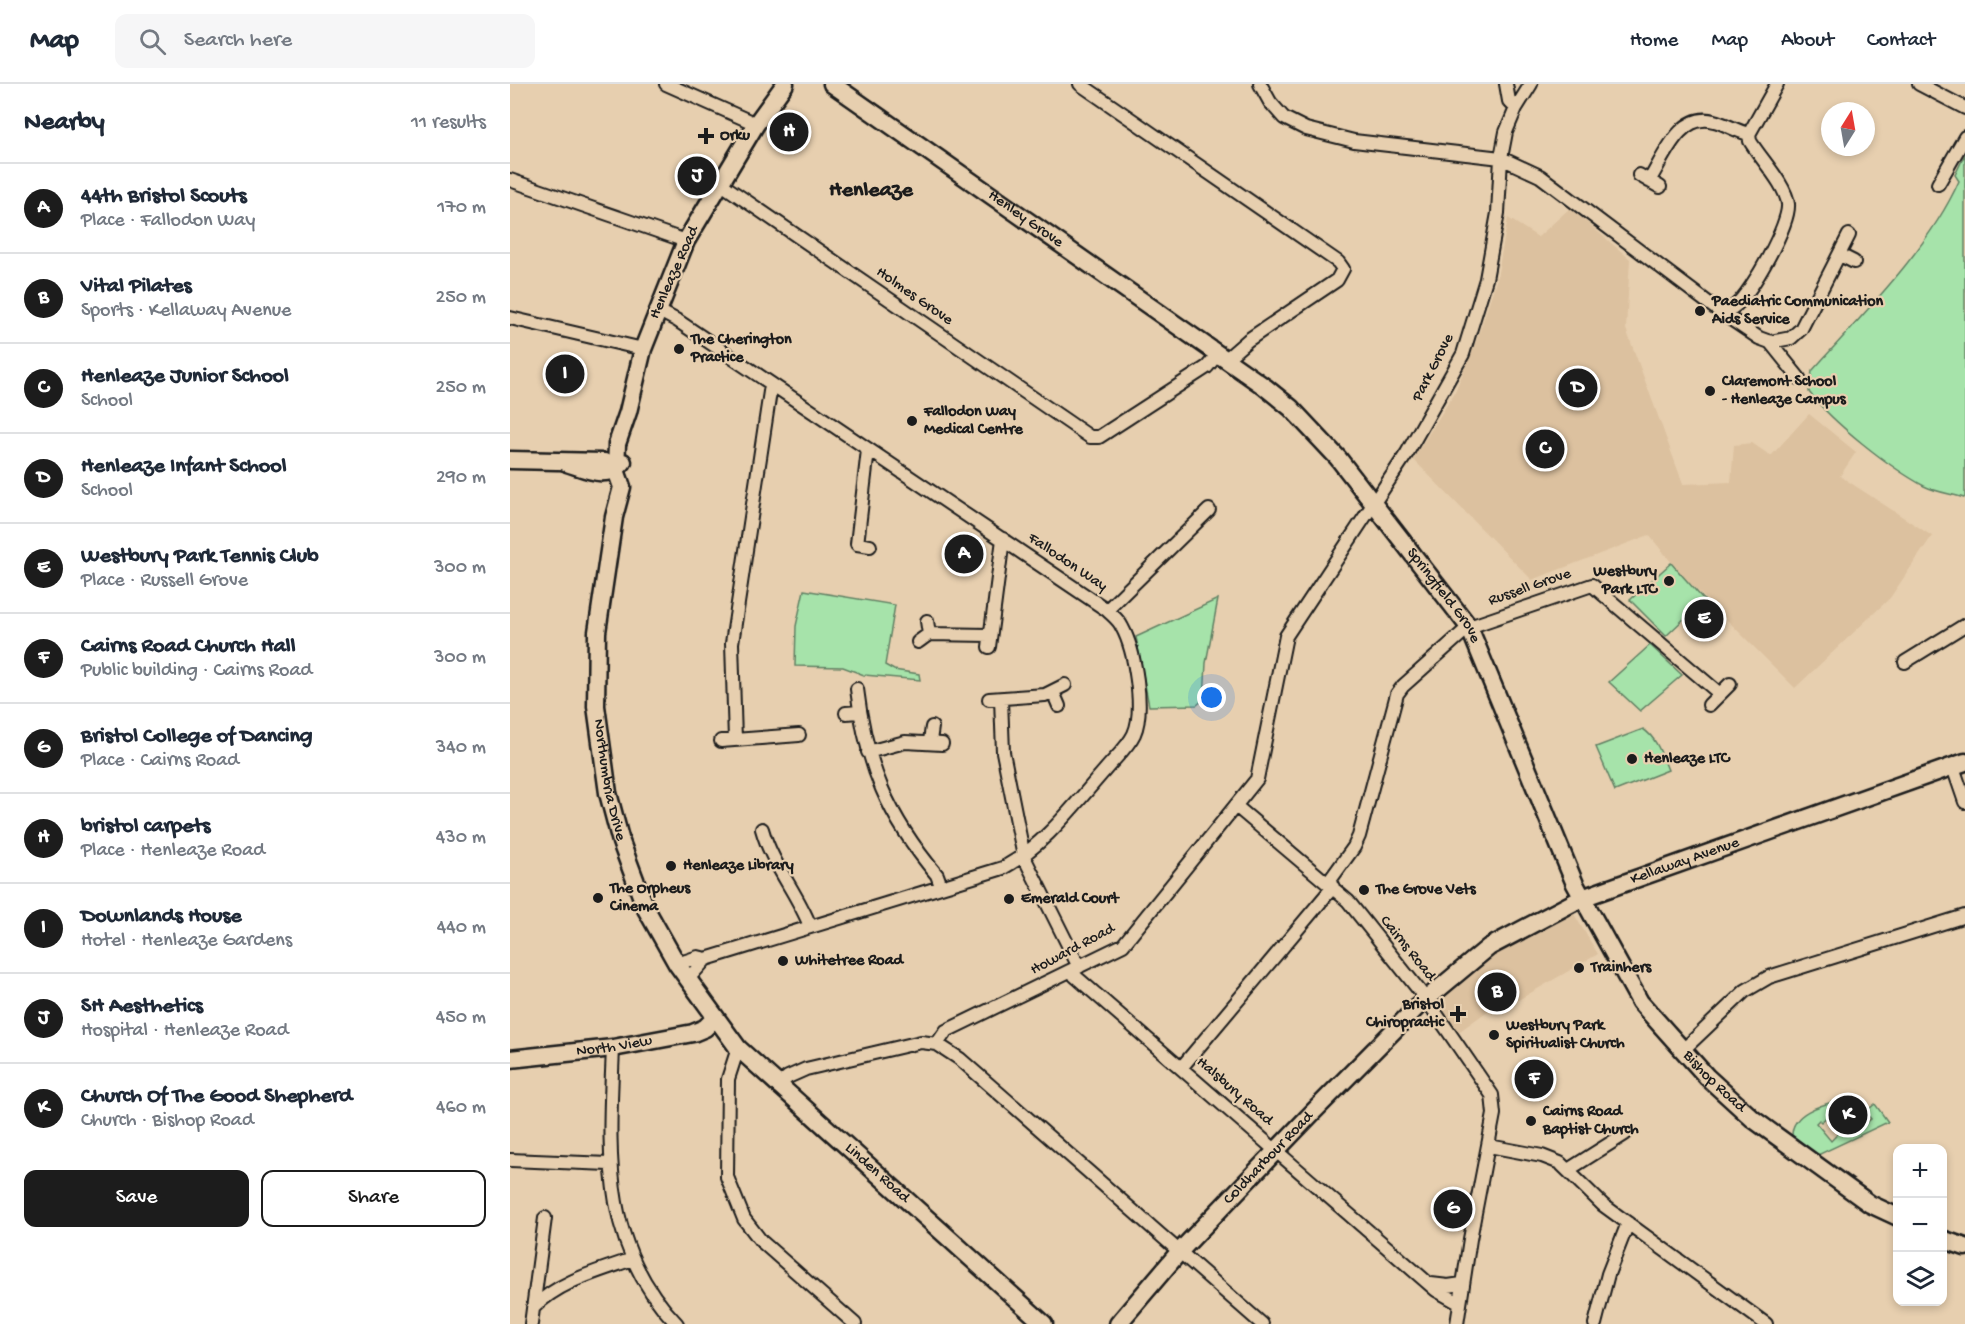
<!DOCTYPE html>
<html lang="en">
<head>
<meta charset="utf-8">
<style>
  :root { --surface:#fff; --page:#f6f6f7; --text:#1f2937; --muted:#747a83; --line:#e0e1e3; --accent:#1c1c1c }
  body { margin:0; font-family:"Gochi Hand",sans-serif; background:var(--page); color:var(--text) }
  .controls { position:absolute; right:18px; bottom:18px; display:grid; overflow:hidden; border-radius:12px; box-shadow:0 3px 9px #0003 }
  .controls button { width:54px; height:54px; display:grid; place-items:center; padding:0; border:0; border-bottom:2px solid var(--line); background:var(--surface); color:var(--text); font:30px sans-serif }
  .compass { position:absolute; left:1311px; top:18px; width:54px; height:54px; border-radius:50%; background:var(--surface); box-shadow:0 3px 9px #0003; rotate:11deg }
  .you { position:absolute; left:702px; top:614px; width:21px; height:21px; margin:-15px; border:4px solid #fff; border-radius:50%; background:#1a73e8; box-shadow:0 0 0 9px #1a73e833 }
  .badge { display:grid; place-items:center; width:39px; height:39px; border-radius:50%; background:var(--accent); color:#fff; font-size:20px; font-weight:700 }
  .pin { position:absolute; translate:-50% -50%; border:3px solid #fff; box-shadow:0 2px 6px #0006 }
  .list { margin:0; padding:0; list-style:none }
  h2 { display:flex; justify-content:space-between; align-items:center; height:78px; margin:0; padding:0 24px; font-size:26px }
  h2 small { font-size:20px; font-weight:400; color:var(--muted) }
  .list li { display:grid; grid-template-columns:39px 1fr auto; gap:18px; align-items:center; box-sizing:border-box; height:90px; padding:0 24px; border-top:2px solid var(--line) }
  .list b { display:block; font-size:22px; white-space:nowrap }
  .list p { margin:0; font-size:20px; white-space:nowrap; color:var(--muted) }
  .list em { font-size:20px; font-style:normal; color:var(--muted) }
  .actions { display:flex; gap:12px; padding:18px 24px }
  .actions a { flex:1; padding:14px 0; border:2px solid var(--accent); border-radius:12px; text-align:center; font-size:21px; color:var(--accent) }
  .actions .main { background:var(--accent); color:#fff }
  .icon { flex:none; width:33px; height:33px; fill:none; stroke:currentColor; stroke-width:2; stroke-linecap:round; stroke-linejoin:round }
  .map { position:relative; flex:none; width:1455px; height:1240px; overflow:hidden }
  header { display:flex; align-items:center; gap:36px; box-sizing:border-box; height:84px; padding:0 30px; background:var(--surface); border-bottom:2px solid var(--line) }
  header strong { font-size:28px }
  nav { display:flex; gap:33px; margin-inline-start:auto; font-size:21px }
  .search { width:420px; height:54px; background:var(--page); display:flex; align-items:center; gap:15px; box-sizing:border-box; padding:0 21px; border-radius:12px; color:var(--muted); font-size:22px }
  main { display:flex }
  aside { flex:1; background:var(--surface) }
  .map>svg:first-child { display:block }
  .built { fill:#dcc19f }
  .green { fill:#a6e3aa; stroke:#618063; stroke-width:1.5 }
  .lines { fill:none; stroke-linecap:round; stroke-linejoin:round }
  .street-casing { stroke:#1c1c1c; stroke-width:16 }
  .secondary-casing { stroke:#1c1c1c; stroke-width:21 }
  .street { stroke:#e7cfaf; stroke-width:12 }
  .secondary { stroke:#e7cfaf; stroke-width:16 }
  .poi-dot { fill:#1c1c1c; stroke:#e7cfaf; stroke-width:2 }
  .labels { text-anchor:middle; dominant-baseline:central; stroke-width:4.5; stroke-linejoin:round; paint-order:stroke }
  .poi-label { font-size:16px; font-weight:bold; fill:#1c1c1c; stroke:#e7cfaf; text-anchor:start }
  .street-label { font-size:16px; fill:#1c1c1c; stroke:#e7cfaf }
  .district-label { font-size:22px; font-weight:bold; fill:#1c1c1c; stroke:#e7cfaf }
</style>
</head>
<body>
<header>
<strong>Map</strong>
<div class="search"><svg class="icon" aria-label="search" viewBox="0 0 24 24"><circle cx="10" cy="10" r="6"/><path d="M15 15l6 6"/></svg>Search here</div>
<nav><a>Home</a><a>Map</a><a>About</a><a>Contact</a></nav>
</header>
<main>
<aside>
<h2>Nearby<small>11 results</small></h2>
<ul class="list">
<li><span class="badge">A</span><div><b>44th Bristol Scouts</b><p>Place · Fallodon Way</p></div><em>170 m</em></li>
<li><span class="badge">B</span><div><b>Vital Pilates</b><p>Sports · Kellaway Avenue</p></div><em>250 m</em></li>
<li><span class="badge">C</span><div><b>Henleaze Junior School</b><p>School</p></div><em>250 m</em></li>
<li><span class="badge">D</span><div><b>Henleaze Infant School</b><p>School</p></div><em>290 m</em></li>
<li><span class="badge">E</span><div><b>Westbury Park Tennis Club</b><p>Place · Russell Grove</p></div><em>300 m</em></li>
<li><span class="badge">F</span><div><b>Cairns Road Church Hall</b><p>Public building · Cairns Road</p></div><em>300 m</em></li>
<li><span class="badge">G</span><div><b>Bristol College of Dancing</b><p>Place · Cairns Road</p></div><em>340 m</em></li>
<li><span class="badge">H</span><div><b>bristol carpets</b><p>Place · Henleaze Road</p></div><em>430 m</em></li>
<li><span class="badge">I</span><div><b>Downlands House</b><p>Hotel · Henleaze Gardens</p></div><em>440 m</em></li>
<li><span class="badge">J</span><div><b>SH Aesthetics</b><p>Hospital · Henleaze Road</p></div><em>450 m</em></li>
<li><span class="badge">K</span><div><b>Church Of The Good Shepherd</b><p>Church · Bishop Road</p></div><em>460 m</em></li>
</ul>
<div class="actions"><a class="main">Save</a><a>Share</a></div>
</aside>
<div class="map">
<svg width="1455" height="1240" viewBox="0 0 1455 1240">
  <rect width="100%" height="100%" fill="#e7cfaf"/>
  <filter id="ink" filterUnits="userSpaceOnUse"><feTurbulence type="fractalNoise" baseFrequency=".0167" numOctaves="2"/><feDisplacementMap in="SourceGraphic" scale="12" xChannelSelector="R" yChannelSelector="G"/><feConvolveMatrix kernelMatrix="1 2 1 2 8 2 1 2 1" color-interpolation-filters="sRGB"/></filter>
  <g filter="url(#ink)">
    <path class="built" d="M 1060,124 L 1120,175 L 1116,245 L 1173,400 L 1221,398 L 1224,361 L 1242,359 L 1261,372 L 1299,330 L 1346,368 L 1330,392 L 1422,452 L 1380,514 L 1285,604 L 1172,491 L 1139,451 L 1022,496 L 903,375 L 945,308 L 967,255 L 987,194 L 998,134 L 1028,153 Z
      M 1064,830 L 1088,870 L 991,926 L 986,921 L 943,952 L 918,918 L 983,870 Z"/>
    <path class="green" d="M 1455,70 L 1455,413 L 1454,414 C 1441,410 1426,408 1414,402 C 1379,383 1323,339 1299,308 L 1302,287 C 1352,231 1419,165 1449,97 L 1445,91 Z
      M 1161,479 L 1194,516 L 1156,552 L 1120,516 Z
      M 294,506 L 385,521 L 375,581 L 384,586 L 409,590 L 410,596 L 354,591 L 333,583 L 285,582 L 286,542 Z
      M 708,515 L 696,579 L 694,615 L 687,621 L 639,622 L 626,553 Z
      M 1140,561 L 1172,591 L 1130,627 L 1099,598 Z
      M 1133,645 C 1147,654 1152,672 1158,686 L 1105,707 L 1086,663 Z
      M 1340,1013 L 1311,1038 L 1309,1036 L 1306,1039 L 1321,1057 L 1344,1033 L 1353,1042 L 1361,1035 L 1355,1028 L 1365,1020 L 1378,1038 L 1308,1071 L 1282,1051 C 1282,1025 1321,1019 1340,1013 Z"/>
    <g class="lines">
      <defs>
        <path id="street" d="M 156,0 L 246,40
          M 570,0 L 828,178 L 833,185 L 827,196 L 738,256 L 715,276
          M 750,0 L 760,18 L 774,34 L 796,45 L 844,57 L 991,74 L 1030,92 L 1209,227 L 1249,254 L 1260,258 L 1289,294
          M 996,0 L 999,17 L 1006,24
          M 1409,0 L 1455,24
          M 1129,91 L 1150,103
          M 0,96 L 176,157
          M 1139,97 C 1153,75 1170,27 1204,37 C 1216,40 1226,47 1239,50
          M 210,99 L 580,353 L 589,353 L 697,283 L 707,271
          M 1428,100 L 1455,53
          M 1330,171 L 1344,178
          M 147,226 L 168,237 L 597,526 C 603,532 609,536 612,543 C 625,567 635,626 624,650 C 618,663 604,675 595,686 C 564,721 535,761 493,784 L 196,875 L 188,873 L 167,880
          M 1209,227 C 1216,226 1221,226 1226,221 C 1242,207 1280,140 1278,120 C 1276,101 1250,74 1240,57 L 1239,50 L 1267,0
          M 0,234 L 133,265
          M 1260,258 L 1281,254 L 1291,245 L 1339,151
          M 358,366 L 347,460 L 360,462
          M 597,526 L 699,426
          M 419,550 L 479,551
          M 408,558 L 419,550 L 417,537
          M 479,563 L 493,455
          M 1395,578 L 1455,541
          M 347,605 C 356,681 378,733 427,791 L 431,802
          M 543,608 L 549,622
          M 479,615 L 535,611 L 555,601
          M 491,615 L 493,668 L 514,773 L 569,883
          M 1199,621 L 1220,600
          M 336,629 L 350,628
          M 225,656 L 222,559 L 261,301
          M 211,657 L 289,651
          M 420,657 L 422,643
          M 358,668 L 395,658 L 432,660
          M 1443,683 L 1455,718
          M 727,723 L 838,817 L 916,915 L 982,1011 L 984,1030 L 960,1155 L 947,1240
          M 252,745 C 262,781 287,808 300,842
          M 818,799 L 844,763 L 849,752 L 887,610 L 893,602 L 959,543 L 1082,501 L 1210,610
          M 562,886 L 565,892 L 926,1206 L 949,1219
          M 178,895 L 196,875
          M 427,960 L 436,947 L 613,861 L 747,695 L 776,552 L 897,369 L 953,270 L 976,195 L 988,129 L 991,74 L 996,48 L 1006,24 L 1021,0
          M 103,964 C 99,1066 90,1160 167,1240
          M 228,964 L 218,995 L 217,1093 L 234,1135 L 251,1157 L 345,1240
          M 1172,967 L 1235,907 L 1259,893 L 1455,832
          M 671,984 L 823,803
          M 267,1002 L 278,993 L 296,985 L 411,958 L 427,960 L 450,975 L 752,1240
          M 979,1062 L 1032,1072 L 1050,1079 L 1093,1121 L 1256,1240
          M 0,1076 L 99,1080
          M 1058,1086 L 1115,1050
          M 921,1200 L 938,1202 L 952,1200
          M 23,1224 C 49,1197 89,1187 123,1175
          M 21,1240 L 35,1134
          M 1085,1240 L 1098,1190 L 1118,1139"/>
        <g id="secondary">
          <path id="s1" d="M 275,0 L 246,40 L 176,157 L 133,265 L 118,328 L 107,360 L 106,386 L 112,403 L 104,433 L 87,548 L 86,622 L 98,709 L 111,758 L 136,825 L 167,880 L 228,964 L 534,1240"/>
          <path id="s2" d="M 322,0 L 755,303 L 781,324 L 828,374 L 959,543 L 1065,800 L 1130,918 L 1197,993 L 1243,1035 L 1360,1120 L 1388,1133"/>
          <path d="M 0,376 L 94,378 L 106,386"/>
          <path d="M 57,379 C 76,385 98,397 113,378"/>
          <path id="s3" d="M 0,975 L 103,964 L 183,949 L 195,944 L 205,934"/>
          <path d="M 1432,1155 L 1455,1163"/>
          <path id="s4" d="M 608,1240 L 670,1167 L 804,1027 L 907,923 L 979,863 L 1072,814 L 1455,678"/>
        </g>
      </defs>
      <use href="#street" class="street-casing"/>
      <use href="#secondary" class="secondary-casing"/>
      <use href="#street" class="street"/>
      <use href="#secondary" class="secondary"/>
    </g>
  </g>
  <g class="poi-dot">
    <path d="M193 43h6v6h6v6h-6v6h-6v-6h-6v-6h6z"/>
    <circle cx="1190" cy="227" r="6"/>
    <circle cx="169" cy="265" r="6"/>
    <circle cx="1200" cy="307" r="6"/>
    <circle cx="402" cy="337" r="6"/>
    <circle cx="1159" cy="497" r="6"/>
    <circle cx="1122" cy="675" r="6"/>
    <circle cx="161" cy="782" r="6"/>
    <circle cx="854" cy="806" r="6"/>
    <circle cx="88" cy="814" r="6"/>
    <circle cx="499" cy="815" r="6"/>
    <circle cx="273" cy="877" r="6"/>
    <circle cx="1069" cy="884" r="6"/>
    <path d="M945 921h6v6h6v6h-6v6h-6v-6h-6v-6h6z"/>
    <circle cx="984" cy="951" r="6"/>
    <circle cx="1021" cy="1037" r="6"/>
  </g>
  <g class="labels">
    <g class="poi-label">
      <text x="210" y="52">Orku</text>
      <text x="1202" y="218">Paediatric Communication<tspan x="1202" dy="18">Aids Service</tspan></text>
      <text x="181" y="256">The Cherington<tspan x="181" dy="18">Practice</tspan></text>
      <text x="1212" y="298">Claremont School<tspan x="1212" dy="18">- Henleaze Campus</tspan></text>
      <text x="414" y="328">Fallodon Way<tspan x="414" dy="18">Medical Centre</tspan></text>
      <text x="1147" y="488" text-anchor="end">Westbury<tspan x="1147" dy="18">Park LTC</tspan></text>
      <text x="1134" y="675">Henleaze LTC</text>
      <text x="173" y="782">Henleaze Library</text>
      <text x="100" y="805">The Orpheus<tspan x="100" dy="18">Cinema</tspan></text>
      <text x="866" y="806">The Grove Vets</text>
      <text x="511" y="815">Emerald Court</text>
      <text x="285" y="877">Whitetree Road</text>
      <text x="1081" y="884">Trainhers</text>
      <text x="934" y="921" text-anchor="end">Bristol<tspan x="934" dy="18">Chiropractic</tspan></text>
      <text x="996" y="942">Westbury Park<tspan x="996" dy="18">Spiritualist Church</tspan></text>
      <text x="1033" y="1028">Cairns Road<tspan x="1033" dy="18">Baptist Church</tspan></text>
    </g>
    <g class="street-label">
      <text stroke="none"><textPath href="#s2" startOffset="236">Henley Grove</textPath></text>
      <text transform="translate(165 189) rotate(-66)">Henleaze Road</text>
      <text transform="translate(404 213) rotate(35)">Holmes Grove</text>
      <text transform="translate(924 284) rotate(-63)">Park Grove</text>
      <text transform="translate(557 479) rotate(34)">Fallodon Way</text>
      <text transform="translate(1020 504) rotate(-19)">Russell Grove</text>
      <text stroke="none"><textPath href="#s2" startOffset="804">Springfield Grove</textPath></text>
      <text stroke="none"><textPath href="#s1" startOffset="741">Northumbria Drive</textPath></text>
      <text stroke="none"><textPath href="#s4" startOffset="744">Kellaway Avenue</textPath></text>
      <text transform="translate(897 865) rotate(51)">Cairns Road</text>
      <text transform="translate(563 866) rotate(-28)">Howard Road</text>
      <text stroke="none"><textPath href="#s3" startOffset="105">North View</textPath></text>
      <text stroke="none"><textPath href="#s2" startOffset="1366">Bishop Road</textPath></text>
      <text transform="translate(724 1008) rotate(41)">Halsbury Road</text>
      <text stroke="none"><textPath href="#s4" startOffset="224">Coldharbour Road</textPath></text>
      <text stroke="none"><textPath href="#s1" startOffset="1230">Linden Road</textPath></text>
    </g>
    <g class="district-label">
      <text x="361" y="107">Henleaze</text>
    </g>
  </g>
</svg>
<div class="controls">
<button>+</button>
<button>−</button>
<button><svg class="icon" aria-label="layers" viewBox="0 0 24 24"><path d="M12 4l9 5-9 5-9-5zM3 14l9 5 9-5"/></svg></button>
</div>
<svg class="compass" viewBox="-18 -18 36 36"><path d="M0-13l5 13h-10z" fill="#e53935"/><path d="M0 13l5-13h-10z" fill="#747a83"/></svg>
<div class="you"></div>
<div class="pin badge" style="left:454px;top:470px">A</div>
<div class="pin badge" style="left:987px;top:908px">B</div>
<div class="pin badge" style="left:1035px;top:365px">C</div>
<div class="pin badge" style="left:1068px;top:304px">D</div>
<div class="pin badge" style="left:1194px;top:535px">E</div>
<div class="pin badge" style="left:1024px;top:995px">F</div>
<div class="pin badge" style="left:943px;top:1125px">G</div>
<div class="pin badge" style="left:279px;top:48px">H</div>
<div class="pin badge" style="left:55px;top:290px">I</div>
<div class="pin badge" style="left:187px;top:92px">J</div>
<div class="pin badge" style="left:1338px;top:1031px">K</div>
</div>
</main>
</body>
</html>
